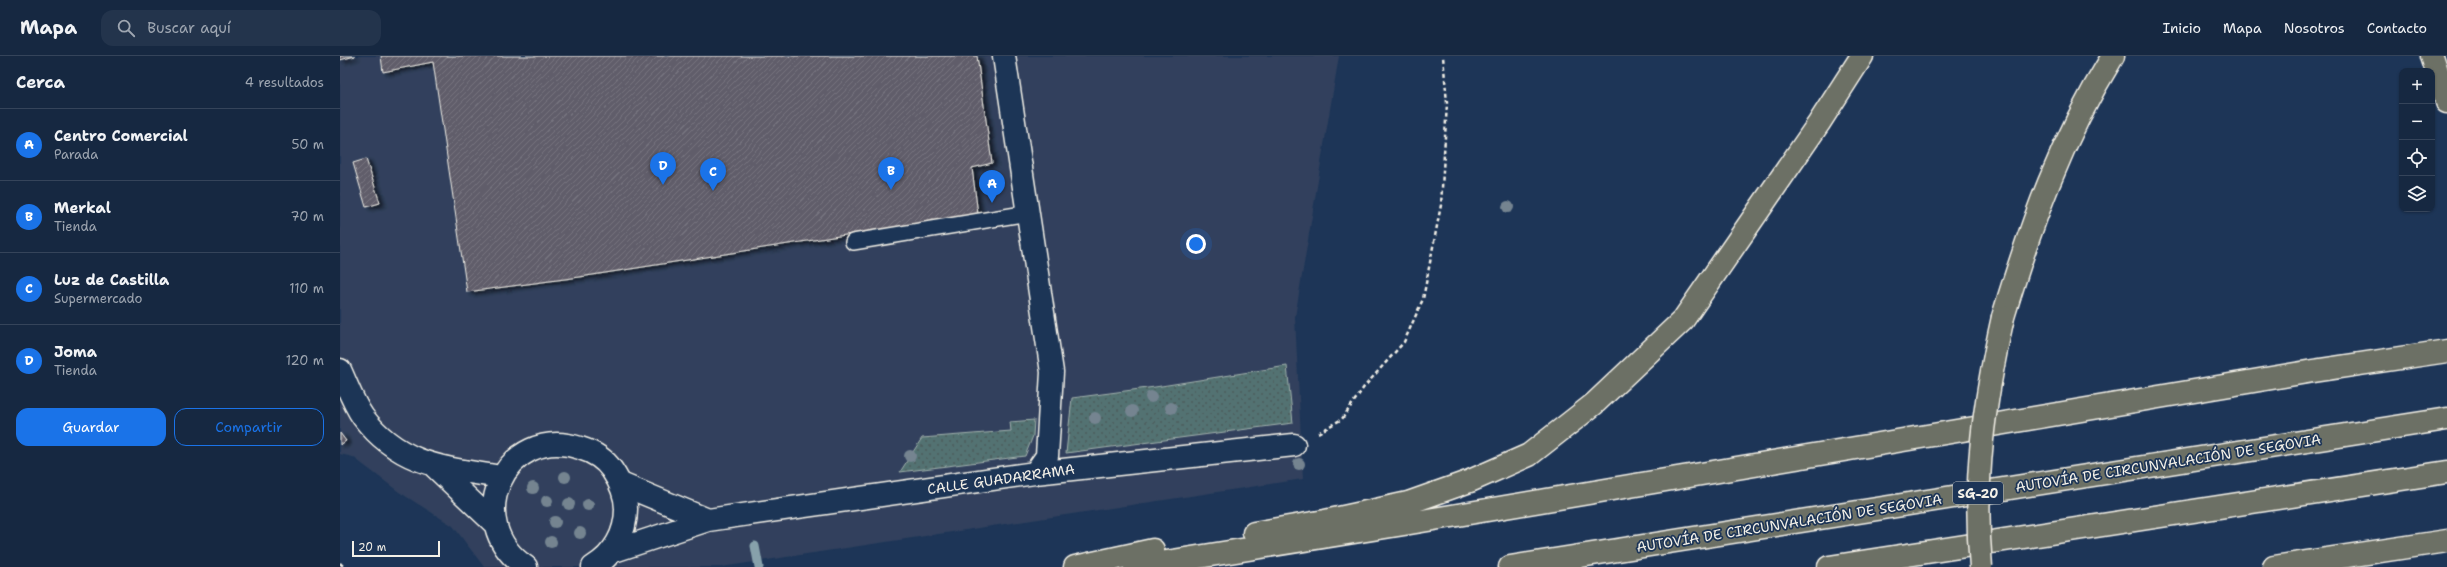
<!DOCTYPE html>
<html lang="es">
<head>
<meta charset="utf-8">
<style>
  :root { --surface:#162841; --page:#23344c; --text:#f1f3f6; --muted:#9ea6b1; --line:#35445a; --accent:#1a73e8 }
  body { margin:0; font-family:"Shantell Sans",sans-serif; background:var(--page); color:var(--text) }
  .controls { position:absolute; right:12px; top:12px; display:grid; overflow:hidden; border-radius:8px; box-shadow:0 1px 3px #0004 }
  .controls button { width:36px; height:36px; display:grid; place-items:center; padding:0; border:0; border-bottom:1px solid var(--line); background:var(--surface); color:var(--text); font:20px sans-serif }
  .scale { position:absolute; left:12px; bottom:10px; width:88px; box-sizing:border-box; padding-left:4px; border:2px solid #f4f1e8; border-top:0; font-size:11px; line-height:14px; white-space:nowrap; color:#f4f1e8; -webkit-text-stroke:3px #1d3557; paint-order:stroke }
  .you { position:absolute; left:856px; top:188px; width:14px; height:14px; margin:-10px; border:3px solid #fff; border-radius:50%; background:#1a73e8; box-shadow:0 0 0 6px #1a73e833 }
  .badge { display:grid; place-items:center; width:26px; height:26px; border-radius:50%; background:var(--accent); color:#fff; font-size:13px; font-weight:700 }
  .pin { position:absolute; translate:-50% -33px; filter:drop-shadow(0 1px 2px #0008) }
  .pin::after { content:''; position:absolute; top:21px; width:14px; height:12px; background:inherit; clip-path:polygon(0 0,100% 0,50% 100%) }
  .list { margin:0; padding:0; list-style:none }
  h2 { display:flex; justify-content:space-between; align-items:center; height:52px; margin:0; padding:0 16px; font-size:17px }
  h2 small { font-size:13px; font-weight:400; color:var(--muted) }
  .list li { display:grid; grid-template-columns:26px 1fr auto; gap:12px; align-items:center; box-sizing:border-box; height:72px; padding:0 16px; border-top:1px solid var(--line) }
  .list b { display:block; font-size:15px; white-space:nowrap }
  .list p { margin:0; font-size:13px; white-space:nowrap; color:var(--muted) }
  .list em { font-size:13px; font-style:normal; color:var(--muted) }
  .actions { display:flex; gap:8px; padding:12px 16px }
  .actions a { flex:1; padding:9px 0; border:1px solid var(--accent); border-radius:12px; text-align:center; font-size:14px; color:var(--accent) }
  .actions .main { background:var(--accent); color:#fff }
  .icon { flex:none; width:22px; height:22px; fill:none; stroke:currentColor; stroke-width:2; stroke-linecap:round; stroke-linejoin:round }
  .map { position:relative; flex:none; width:2107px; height:511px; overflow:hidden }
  header { display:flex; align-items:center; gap:24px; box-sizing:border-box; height:56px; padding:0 20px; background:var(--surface); border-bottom:1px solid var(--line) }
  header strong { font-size:19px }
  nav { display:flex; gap:22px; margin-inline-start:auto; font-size:14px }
  .search { width:280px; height:36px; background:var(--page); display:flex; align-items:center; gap:10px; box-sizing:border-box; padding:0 14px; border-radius:12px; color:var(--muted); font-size:15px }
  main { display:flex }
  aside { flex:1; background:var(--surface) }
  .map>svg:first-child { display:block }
  .built { fill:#31415d }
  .grass { fill:url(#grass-dots); stroke:#a3b2ad }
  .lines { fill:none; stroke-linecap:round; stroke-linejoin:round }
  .stream { stroke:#87a1ab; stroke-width:9 }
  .building { fill:url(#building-hatch); stroke:#f4f1e8; filter:url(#shadow) }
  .service-casing { stroke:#f4f1e8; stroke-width:18 }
  .minor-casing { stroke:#f4f1e8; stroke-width:25 }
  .secondary-casing { stroke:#f4f1e8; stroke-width:25 }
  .motorway-casing { stroke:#f4f1e8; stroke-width:25 }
  .path { stroke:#f4f1e8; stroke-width:2.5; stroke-dasharray:4 3; stroke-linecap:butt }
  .service { stroke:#1d3557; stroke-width:15 }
  .minor { stroke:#1d3557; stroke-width:22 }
  .secondary { stroke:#1d3557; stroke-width:22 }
  .motorway { stroke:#6c7065; stroke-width:22 }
  .motorway-bridge-casing { stroke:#f4f1e8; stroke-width:25; stroke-linecap:butt }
  .motorway-bridge { stroke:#6c7065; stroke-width:22 }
  .tree { fill:#748490 }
  .labels { text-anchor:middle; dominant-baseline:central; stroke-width:3.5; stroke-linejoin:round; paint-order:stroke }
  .shield { fill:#1d3557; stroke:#b4b9bc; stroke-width:1 }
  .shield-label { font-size:13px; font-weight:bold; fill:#f4f1e8 }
  .street-label { font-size:14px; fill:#f4f1e8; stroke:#1d3557 }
</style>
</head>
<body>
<header>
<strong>Mapa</strong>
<div class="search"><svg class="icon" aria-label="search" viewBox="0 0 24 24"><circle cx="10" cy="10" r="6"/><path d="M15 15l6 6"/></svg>Buscar aquí</div>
<nav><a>Inicio</a><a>Mapa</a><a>Nosotros</a><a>Contacto</a></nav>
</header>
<main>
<aside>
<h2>Cerca<small>4 resultados</small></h2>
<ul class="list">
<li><span class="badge">A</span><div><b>Centro Comercial</b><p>Parada</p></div><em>50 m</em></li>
<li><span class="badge">B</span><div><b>Merkal</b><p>Tienda</p></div><em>70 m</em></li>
<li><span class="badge">C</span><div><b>Luz de Castilla</b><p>Supermercado</p></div><em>110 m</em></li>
<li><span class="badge">D</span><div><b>Joma</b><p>Tienda</p></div><em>120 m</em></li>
</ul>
<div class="actions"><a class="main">Guardar</a><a>Compartir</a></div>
</aside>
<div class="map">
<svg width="2107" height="511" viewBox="0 0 2107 511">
  <defs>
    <pattern id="grass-dots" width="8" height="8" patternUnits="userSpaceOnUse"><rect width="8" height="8" fill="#527272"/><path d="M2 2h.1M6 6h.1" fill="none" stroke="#4d5b5a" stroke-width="1.8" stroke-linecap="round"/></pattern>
    <pattern id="building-hatch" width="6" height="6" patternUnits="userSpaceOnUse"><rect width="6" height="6" fill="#605d6b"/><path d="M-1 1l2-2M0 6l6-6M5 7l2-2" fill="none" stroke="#777580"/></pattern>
    <filter id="shadow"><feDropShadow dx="4.5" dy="2.5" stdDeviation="2" flood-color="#0009"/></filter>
  </defs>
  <rect width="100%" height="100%" fill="#1d3557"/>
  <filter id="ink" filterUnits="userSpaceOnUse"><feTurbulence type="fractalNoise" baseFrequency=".025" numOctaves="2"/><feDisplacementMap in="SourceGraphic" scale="8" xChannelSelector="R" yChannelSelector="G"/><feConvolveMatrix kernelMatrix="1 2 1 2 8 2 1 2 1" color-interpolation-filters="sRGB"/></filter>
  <g filter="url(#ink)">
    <path class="built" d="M 0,0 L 999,0 L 955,261 L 963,423 L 381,511 L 144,511 L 113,470 L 59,436 L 13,401 L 0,398 Z"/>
    <path class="grass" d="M 947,310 L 953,367 L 726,397 L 732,342 L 815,331 Z
      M 694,364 L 693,380 L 685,400 L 560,416 L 582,382 L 671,375 L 670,366 Z"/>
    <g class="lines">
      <path class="stream" d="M 415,490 L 419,511"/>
    </g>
    <path class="building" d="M 0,0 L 15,0 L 0,4 Z
      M 41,0 L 637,0 L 652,107 L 632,112 L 638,158 L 240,221 L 127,236 L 93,6 L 43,16 Z
      M 26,103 L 40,147 L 26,151 L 13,107 Z
      M 0,377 L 6,385 L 0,389 Z"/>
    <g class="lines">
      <defs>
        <path id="service" d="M 513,186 L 688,157"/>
        <path id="minor" d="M 664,0 L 712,316 L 707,400 L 695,417
          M 281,428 L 368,464
          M 271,496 L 368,464 L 695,417 L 954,389"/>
        <path id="secondary" d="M 0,314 C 7,329 13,347 23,361 C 60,410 106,412 161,421
          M 94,410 L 154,467
          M 186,511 C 120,467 165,367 240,392 C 253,396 264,402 272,414 C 280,426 286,438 286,453 C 286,477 274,499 253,511"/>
        <path id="motorway" d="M 2092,0 L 2107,46
          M 1663,261 C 1692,165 1720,86 1773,0
          M 914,477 L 985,465 L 1068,447 L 1130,425 L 1189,399 L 1254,348 L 1343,264 L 1479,67 L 1522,0
          M 735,511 L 813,494
          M 795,511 L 1064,468 L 1973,315 L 2107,295
          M 1170,511 L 2107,363
          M 1489,511 L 2107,416
          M 1934,511 L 2107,485"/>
      </defs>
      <use href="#service" class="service-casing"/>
      <use href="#minor" class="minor-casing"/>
      <use href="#secondary" class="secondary-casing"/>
      <use href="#motorway" class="motorway-casing"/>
      <path class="path" d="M 978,377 L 1002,363 L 1024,331 L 1064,286 L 1083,243 L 1101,149 L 1107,47 L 1103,0
        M 0,507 L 4,511"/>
      <use href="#service" class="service"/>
      <use href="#minor" class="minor"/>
      <use href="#secondary" class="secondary"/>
      <use href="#motorway" class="motorway"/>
      <defs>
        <path id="motorway-bridge" d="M 1641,511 C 1633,424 1644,346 1663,261"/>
      </defs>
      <use href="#motorway-bridge" class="motorway-bridge-casing"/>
      <use href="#motorway-bridge" class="motorway-bridge"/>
    </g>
    <g class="tree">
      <circle cx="1168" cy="151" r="6"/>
      <circle cx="811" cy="341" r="6"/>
      <circle cx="831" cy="352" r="6"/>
      <circle cx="792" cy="355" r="6"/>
      <circle cx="755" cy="362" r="6"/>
      <circle cx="570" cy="400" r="6"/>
      <circle cx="959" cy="408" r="6"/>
      <circle cx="225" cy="421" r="6"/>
      <circle cx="193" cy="432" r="6"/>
      <circle cx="207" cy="445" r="6"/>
      <circle cx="229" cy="448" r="6"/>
      <circle cx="248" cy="449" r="6"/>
      <circle cx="215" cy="466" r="6"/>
      <circle cx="240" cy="477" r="6"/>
      <circle cx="211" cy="486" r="6"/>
    </g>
  </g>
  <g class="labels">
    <rect class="shield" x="1613" y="426" width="50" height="22" rx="3"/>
    <g class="shield-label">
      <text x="1638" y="437">SG-20</text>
    </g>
    <g class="street-label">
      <text transform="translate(1828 407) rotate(-9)">AUTOVÍA DE CIRCUNVALACIÓN DE SEGOVIA</text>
      <text transform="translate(661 423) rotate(-8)">CALLE GUADARRAMA</text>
      <text transform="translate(1449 467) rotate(-9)">AUTOVÍA DE CIRCUNVALACIÓN DE SEGOVIA</text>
    </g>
  </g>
</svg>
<div class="controls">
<button>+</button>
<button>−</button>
<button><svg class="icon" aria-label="locate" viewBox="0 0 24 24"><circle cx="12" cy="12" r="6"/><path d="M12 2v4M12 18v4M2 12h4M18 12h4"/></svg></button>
<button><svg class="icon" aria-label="layers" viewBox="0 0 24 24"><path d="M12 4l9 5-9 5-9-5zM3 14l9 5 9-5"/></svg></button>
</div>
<div class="scale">20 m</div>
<div class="you"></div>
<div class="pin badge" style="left:652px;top:147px">A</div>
<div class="pin badge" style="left:551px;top:134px">B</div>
<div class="pin badge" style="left:373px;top:135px">C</div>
<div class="pin badge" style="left:323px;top:129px">D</div>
</div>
</main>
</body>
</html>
